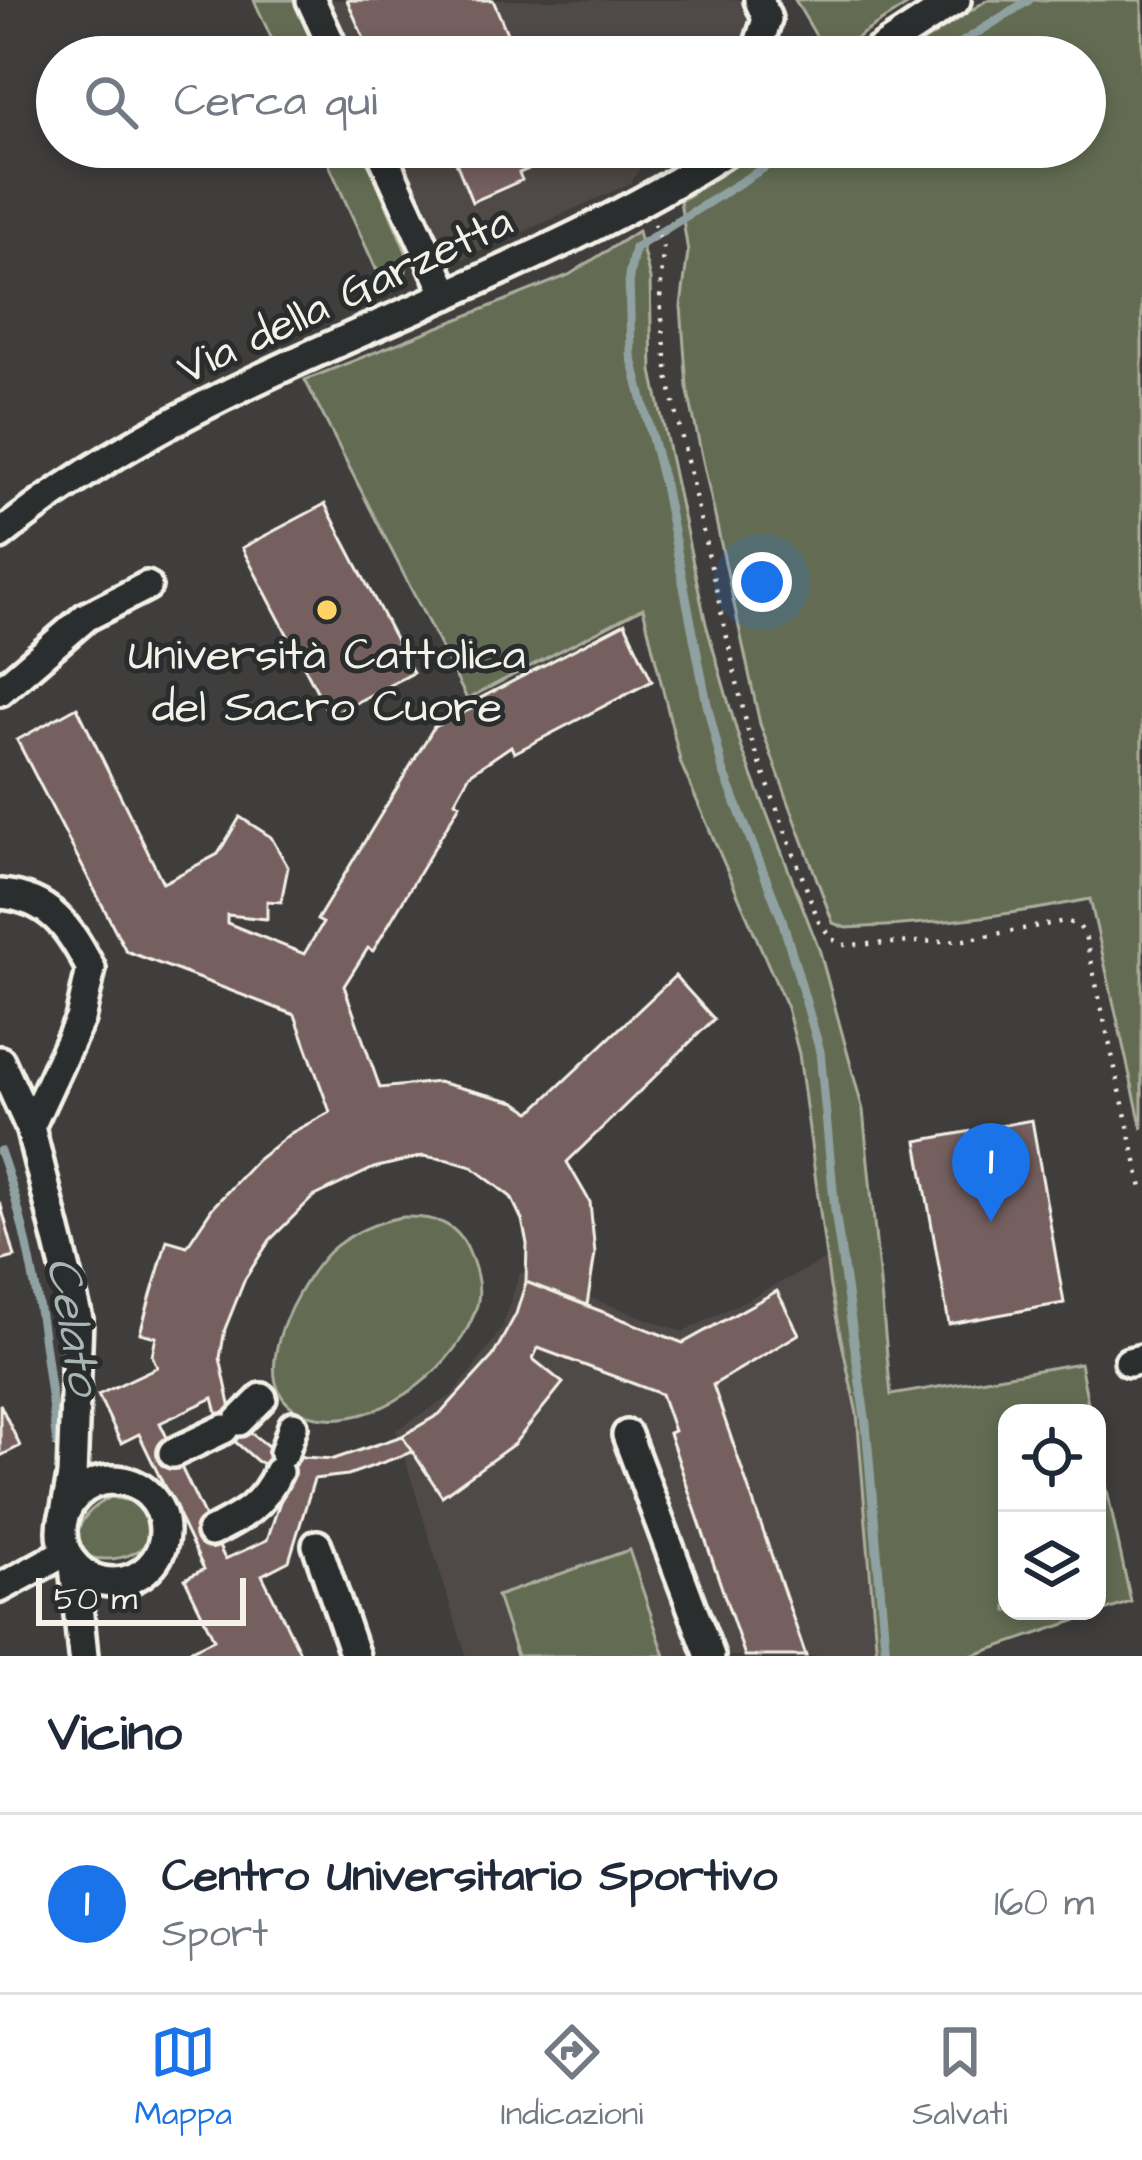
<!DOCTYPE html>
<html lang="it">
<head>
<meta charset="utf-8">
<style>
  :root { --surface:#fff; --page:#f6f6f7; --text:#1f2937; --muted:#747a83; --line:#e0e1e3; --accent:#1a73e8 }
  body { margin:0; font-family:"Architects Daughter",sans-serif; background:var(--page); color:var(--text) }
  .controls { position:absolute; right:36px; bottom:36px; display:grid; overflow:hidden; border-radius:24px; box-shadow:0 6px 18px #0003 }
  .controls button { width:108px; height:108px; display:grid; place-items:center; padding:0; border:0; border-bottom:3px solid var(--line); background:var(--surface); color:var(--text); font:60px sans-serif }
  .scale { position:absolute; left:36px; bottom:30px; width:210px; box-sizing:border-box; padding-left:12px; border:6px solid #f4f1e8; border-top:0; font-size:33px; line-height:42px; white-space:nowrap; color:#f4f1e8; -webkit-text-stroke:9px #2a2d2e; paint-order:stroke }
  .you { position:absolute; left:762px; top:582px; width:42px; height:42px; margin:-30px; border:9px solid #fff; border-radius:50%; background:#1a73e8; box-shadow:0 0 0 18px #1a73e833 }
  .badge { display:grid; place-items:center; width:78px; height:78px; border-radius:50%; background:var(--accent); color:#fff; font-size:39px; font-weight:700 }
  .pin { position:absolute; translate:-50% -99px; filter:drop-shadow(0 3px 6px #0008) }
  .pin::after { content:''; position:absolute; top:63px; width:42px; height:36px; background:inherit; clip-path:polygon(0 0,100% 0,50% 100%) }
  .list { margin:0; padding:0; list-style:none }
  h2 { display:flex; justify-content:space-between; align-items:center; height:156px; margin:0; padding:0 48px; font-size:51px }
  h2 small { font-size:39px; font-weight:400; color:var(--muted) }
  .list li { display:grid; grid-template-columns:78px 1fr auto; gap:36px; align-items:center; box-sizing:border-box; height:180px; padding:0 48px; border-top:3px solid var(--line) }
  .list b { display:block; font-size:45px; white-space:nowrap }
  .list p { margin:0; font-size:39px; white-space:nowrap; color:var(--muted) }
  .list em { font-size:39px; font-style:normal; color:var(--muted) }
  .icon { flex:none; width:66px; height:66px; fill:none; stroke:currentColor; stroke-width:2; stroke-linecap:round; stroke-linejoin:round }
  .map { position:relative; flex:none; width:1142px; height:1656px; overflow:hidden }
  .search { position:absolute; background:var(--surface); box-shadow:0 6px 18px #0003; left:36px; right:36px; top:36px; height:132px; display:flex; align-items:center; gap:30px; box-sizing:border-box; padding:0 42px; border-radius:66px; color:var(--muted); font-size:45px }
  .sheet { height:336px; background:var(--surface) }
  nav { display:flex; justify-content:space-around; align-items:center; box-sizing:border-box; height:168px; border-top:3px solid var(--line); background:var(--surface); font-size:33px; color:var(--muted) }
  nav a { display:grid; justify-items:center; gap:6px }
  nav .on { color:var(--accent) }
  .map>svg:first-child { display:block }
  .built { fill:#504847 }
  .green { fill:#636c52; stroke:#acae9d; stroke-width:3 }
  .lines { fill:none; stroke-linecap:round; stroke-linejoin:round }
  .stream { stroke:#90a1a1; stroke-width:9 }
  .building { fill:#74615f; stroke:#f4f1e8; stroke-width:3; fill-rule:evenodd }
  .minor-casing { stroke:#f4f1e8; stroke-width:36 }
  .path { stroke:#f4f1e8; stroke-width:4.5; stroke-dasharray:3 9; stroke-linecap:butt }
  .minor { stroke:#2a2d2e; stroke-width:27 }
  .poi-dot { fill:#ffd166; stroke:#2a2d2e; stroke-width:4.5 }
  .labels { text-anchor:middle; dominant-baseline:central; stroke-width:10; stroke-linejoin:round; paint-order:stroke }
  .street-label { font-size:45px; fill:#f4f1e8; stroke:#2a2d2e }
  .poi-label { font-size:45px; fill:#f4f1e8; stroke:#2a2d2e }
  .water-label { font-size:48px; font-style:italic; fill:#a9b5b2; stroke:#2a2d2e }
</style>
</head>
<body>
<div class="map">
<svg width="1142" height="1656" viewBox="0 0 1142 1656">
  <rect width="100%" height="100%" fill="#403d3d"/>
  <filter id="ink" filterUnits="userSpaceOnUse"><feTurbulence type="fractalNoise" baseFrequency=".00833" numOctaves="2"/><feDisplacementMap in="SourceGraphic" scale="24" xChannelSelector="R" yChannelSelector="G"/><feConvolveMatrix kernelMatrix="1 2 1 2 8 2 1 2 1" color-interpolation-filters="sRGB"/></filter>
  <g filter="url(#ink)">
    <path class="built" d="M 320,0 L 743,0 L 754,20 L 746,57 L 346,57 Z
      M 387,147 L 652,147 L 631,183 L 442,269 Z
      M 828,1258 L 857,1414 L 877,1656 L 665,1656 L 629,1551 L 497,1597 L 517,1656 L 466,1656 L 396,1430 L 452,1395 L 476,1365 L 502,1328 L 520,1272 L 683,1332 Z"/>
    <path class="green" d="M 254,0 L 299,0 L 323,57 L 280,57 Z
      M 795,0 L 915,0 L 828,56 Z
      M 987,0 L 1142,0 L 1142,1129 L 1090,899 C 1008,916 930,925 846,928 L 833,923 L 760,724 L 687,387 L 681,306 L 688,252 L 680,201 L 763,147 L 1085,147 L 1085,57 L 900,57 Z
      M 321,147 L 362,147 L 407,254 L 405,281 L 376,269 Z
      M 638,231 L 650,279 L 652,371 L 706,624 L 741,746 L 820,952 L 863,1110 L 891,1395 L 1080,1363 L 1090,1413 L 1007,1413 L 1007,1611 L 1097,1611 L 1097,1444 L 1131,1602 L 971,1656 L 877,1656 L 857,1414 L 830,1287 L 799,1054 L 787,1008 L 681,764 L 643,608 L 467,699 L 305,380 L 569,275 Z
      M 402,1217 C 433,1216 457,1222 469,1252 C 476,1268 482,1287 477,1305 C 460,1364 386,1424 325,1418 C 230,1409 291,1291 329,1252 C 348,1234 377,1222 402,1217 Z
      M 111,1497 L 140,1503 C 172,1548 122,1567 84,1556 L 75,1543 C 78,1520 91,1507 111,1497 Z
      M 629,1550 L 665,1656 L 517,1656 L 497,1596 Z"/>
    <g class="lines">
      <path class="stream" d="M 939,57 L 1029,0
        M 797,147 L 635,248 L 629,276 L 631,355 L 664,485 L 707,704 L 723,770 L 782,919 L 820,1051 L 835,1211 L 866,1424 L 886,1656
        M 0,1151 C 34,1244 45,1346 57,1444"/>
    </g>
    <path class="building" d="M 347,0 L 493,0 L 517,57 L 372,57 Z
      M 477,147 L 579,147 L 519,173 L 522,180 L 472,202 L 454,157 Z
      M 325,504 L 413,673 L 330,716 L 242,548 Z
      M 625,623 L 652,681 L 514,753 L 511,746 L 470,774 L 455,801 L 460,804 L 373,951 L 368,948 L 344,986 L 380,1088 L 438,1082 L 516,1102 L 531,1112 L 675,976 L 714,1019 L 567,1162 L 590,1202 L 595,1254 L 587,1305 L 526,1282 L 527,1244 L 522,1220 L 511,1197 L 472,1167 L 448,1160 L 423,1156 L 374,1168 L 313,1197 L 270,1240 L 245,1279 L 225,1329 L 220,1358 L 231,1409 L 248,1431 L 272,1449 L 304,1457 L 334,1459 L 402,1436 L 412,1452 L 348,1475 L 314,1479 L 289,1561 L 262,1575 L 302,1656 L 179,1656 L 214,1639 L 185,1579 L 204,1569 L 139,1434 L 121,1443 L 98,1395 L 157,1367 L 152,1355 L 156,1337 L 140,1333 L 167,1240 L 187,1246 L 213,1207 L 257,1160 L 291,1133 L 330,1112 L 295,1015 L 126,951 L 17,740 L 77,707 L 163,883 L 218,854 L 240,817 L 271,837 L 288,867 L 281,902 L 267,901 L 267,919 L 227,915 L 227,923 L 304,954 L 323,923 L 317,920 L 434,727 L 473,708 L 471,703 ZM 213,1398 L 218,1417 L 232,1439 L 257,1461 L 289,1475 L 267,1540 L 225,1559 L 160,1423 Z
      M 1032,1120 L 1064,1303 L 949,1324 L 917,1141 Z
      M 0,1202 L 15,1257 L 0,1261 Z
      M 526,1282 L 683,1343 L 777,1291 L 799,1334 L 713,1385 L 806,1656 L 745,1656 L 669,1433 L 674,1431 L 661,1394 L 538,1348 L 533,1359 L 563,1383 L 514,1444 L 442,1496 L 402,1436 L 441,1413 L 493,1356 L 516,1314 Z
      M 0,1404 L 20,1446 L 0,1456 Z"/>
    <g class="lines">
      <defs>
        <path id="minor" d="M 311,0 L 337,57
          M 755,57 L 767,19 L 759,0
          M 869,57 L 956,0
          M 379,147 L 447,295
          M 0,535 C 214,361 502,299 733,147
          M 0,691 L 86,617 L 147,586
          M 0,894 C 51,898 69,928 91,969 L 80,1019 L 30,1127 L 0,1061
          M 30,1127 L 78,1319 L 72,1476 L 65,1513
          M 1129,1362 L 1142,1359
          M 239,1421 L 262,1398
          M 627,1435 L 710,1656
          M 173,1453 L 224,1429
          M 284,1453 L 293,1426
          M62 1531a51 51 0 1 1 102 0a51 51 0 1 1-102 0Z
          M 211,1532 C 243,1516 263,1505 278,1472
          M 317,1545 L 355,1656
          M 74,1565 L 83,1656
          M 0,1588 L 66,1552"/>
      </defs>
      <use href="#minor" class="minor-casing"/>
      <path class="path" d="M 654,224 L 663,248 L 660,300 L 668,376 L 748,731 L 819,922 L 832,939 L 843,945 L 965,940 L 1065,921 L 1079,926 L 1085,935 L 1142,1188"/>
      <use href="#minor" class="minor"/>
    </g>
  </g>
  <circle class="poi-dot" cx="327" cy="610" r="12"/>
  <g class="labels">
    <g class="street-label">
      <text transform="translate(345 296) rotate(-25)">Via della Garzetta</text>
    </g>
    <g class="poi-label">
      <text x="327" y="656">Università Cattolica<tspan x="327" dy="52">del Sacro Cuore</tspan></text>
    </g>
    <g class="water-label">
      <text transform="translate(73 1326) rotate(80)">Celato</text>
    </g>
  </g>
</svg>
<div class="controls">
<button><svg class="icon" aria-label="locate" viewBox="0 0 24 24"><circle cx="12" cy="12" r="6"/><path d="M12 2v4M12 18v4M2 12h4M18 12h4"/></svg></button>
<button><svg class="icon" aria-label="layers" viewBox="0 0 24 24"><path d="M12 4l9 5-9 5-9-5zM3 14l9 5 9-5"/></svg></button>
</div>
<div class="scale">50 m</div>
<div class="you"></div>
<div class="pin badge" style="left:991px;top:1222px">1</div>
<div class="search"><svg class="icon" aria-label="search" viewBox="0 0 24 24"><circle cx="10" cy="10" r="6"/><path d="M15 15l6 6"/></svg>Cerca qui</div>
</div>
<section class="sheet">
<h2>Vicino<small></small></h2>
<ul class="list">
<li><span class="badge">1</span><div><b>Centro Universitario Sportivo</b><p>Sport</p></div><em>160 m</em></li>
</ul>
</section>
<nav>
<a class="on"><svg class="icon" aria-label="map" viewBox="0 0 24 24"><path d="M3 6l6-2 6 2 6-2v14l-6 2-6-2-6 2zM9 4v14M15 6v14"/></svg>Mappa</a>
<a><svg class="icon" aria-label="directions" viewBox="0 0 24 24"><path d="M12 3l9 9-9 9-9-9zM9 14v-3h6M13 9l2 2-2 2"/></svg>Indicazioni</a>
<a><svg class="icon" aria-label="saved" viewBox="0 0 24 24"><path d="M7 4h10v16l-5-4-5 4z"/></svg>Salvati</a>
</nav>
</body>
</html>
